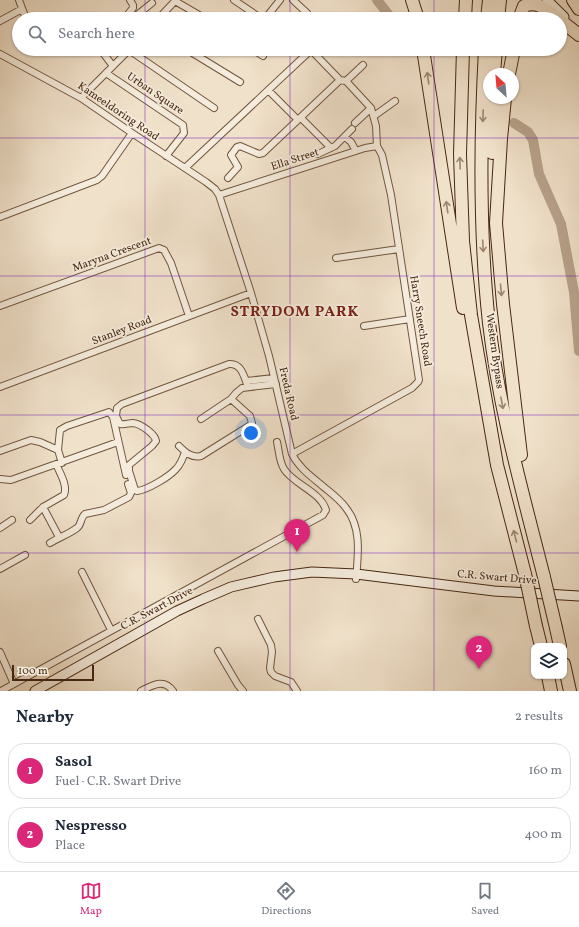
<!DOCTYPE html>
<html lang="en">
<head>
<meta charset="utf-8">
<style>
  :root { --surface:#fff; --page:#f2f2f3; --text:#1f2937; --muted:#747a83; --line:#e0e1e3; --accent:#db2777 }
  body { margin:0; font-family:Vollkorn,serif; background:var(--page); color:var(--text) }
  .controls { position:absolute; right:12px; bottom:12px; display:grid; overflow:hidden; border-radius:8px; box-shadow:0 1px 3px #0004 }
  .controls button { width:36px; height:36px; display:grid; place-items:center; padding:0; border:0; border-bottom:1px solid var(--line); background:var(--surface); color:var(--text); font:20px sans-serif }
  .compass { position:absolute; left:483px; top:68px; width:36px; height:36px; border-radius:50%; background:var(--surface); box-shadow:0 1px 3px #0004; rotate:334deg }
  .scale { position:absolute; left:12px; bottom:10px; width:82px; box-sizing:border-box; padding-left:4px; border:2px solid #472711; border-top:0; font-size:11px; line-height:14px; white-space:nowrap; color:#472711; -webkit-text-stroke:3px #f5ecdd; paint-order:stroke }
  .you { position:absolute; left:251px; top:433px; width:14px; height:14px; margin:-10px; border:3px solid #fff; border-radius:50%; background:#1a73e8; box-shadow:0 0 0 6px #1a73e833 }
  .badge { display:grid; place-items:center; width:26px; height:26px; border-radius:50%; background:var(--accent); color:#fff; font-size:13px; font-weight:700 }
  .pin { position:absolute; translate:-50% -33px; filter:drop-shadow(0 1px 2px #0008) }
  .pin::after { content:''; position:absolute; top:21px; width:14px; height:12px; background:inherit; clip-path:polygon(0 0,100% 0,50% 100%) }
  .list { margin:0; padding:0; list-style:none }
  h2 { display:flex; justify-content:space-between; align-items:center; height:52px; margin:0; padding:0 16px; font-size:17px }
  h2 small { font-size:13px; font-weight:400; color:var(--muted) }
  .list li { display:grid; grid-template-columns:26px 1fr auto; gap:12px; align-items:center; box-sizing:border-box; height:56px; margin:0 8px 8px; padding:0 8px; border:1px solid var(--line); border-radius:16px }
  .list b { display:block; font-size:15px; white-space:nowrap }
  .list p { margin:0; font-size:13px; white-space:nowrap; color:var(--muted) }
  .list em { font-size:13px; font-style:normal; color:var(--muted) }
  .icon { flex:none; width:22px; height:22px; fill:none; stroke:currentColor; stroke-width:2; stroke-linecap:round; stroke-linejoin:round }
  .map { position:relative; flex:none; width:579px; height:691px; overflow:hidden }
  .search { position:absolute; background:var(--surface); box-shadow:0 1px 3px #0004; left:12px; right:12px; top:12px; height:44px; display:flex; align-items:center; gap:10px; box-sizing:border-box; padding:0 14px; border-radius:22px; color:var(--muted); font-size:15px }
  .sheet { height:180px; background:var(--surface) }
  nav { display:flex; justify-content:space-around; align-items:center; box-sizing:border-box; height:56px; border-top:1px solid var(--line); background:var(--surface); font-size:11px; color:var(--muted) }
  nav a { display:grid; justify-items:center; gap:2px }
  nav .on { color:var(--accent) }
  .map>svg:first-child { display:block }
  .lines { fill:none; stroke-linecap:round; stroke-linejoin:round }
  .river { stroke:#b7a28b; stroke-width:10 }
  .street-casing { stroke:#71563f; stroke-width:8 }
  .secondary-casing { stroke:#472711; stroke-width:11 }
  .highway-casing { stroke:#472711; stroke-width:14 }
  .street { stroke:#f5ecdd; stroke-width:6 }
  .secondary { stroke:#f5ecdd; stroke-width:9 }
  .highway { stroke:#f0e1ca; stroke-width:12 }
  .highway-bridge-casing { stroke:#472711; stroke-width:14; stroke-linecap:butt }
  .highway-bridge { stroke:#f0e1ca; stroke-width:12 }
  .oneway { stroke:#9c846e }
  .grid { fill:none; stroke:#7b2cbf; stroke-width:1; stroke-opacity:0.55 }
  .labels { text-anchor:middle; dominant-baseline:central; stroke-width:3.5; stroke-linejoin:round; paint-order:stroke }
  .street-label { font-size:11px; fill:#472711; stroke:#f5ecdd }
  .district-label { font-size:15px; font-weight:bold; letter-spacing:1px; fill:#7a1f14; stroke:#f5ecdd }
</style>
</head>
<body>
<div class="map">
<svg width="579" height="691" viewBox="0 0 579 691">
  <rect width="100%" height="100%" fill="#f0e1ca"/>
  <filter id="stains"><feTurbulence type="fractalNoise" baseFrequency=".005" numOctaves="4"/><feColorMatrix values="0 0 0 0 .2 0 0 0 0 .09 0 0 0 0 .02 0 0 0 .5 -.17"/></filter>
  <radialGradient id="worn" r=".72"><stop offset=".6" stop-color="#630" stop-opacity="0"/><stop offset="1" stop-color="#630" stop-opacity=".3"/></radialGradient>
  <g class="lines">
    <path class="river" d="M 377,0 L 392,19
      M 514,123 L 528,132 L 533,140 L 539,174 L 561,224 L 574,292 L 579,351"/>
    <defs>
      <path id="street" d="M 19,0 L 26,19
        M 234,0 L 259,17
        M 293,0 L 307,13
        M 175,1 L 206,19
        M 112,19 L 117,18 L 121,19
        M 124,19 L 133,8 L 133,5 L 130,0
        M 132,19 L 152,3
        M 158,19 L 176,0
        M 267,19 L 268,15 L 280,0
        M 0,21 L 22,9
        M 100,49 L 113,66
        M 186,49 L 240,82
        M 252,49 L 263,56
        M 129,50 L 214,108
        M 0,54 L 81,98 L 132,133 L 206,182 L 215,189 L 219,195 L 251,293 L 269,356 L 292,454 C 298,466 308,474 319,483 C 328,491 339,498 346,508 C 362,528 358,555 356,579
        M 106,73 L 183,125 L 184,133 L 166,156
        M 346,81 L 363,65
        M 268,90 L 298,120
        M 81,98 L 130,49
        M 374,116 L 395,101
        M 301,118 L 331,148
        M 355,123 L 371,108
        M 345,137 L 351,142 L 356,151
        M 318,154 L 335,146 L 352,129
        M 185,168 L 311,50 L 340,80 L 346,81 L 371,108 L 376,126 L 377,146
        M 228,178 L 238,167 L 231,155 L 237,147 L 240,146 L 259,154 L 263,153 L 340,80
        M 219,195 L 365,148 L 377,146
        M 0,217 L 97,180 L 102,176 L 132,133
        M 336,258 L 399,249
        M 0,306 L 159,248 L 164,250 L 171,263 L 189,316
        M 364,326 L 410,319
        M 246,381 L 274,378
        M 0,387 L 251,293
        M 201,419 L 231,399 L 236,393 L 242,388 L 276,384
        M 179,446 C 186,453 192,458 201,456 L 249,426 L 252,423 L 250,416 L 231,399
        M 0,451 L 31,440 L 40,442 L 58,450
        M 185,452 C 183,458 181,464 176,469 C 169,477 147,490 137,491 L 135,490 L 129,471 L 129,465 L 152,446 L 156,441 C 155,434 141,424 133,423 C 128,423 125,425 120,424 L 116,416 L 117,408 L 122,404 L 229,364 C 242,363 244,377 248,387
        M 292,454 L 412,388 L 418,382 L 419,380 L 391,195 L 382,155 L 377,146
        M 62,463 L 58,450 L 60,430 L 67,426 L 109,412 L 113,417 L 126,475
        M 0,479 L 11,480 L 118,442
        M 43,507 L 59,537
        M 30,520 L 43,507 L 64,495 C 68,486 60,473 56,464
        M 0,528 L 12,520
        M 50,543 C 58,538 69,534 77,528 C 82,524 80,518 85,514 L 104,510 L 129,497 L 131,493 L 128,484
        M 0,569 L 25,555
        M 82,572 L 111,630
        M 258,619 L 271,645 L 272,652 L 270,668 L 271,672 L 275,676 L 291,682 L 297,691
        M 218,651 L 238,685 L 243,691
        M 0,652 L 14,684
        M 1,691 L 323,515 L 326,510 C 321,492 293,484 284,469 C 279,461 279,450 277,442
        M 141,691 C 153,685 164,678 173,691"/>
      <path id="secondary" d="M 547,0 L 564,17
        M 35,691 L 177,611 L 203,599 L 231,587 L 274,577 L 312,572 L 356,574 L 494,591 L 579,596"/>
      <path id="highway" d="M 412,0 L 418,19
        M 573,0 L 579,9
        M 465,19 L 466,0
        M 487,19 L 489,0
        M 498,19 L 500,0
        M 519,19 L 524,6 C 538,0 548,11 559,19
        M 560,20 L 579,35
        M 423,49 L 463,308
        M 463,49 L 460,154 L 463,241 L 471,315 L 497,465 L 525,574
        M 485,49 C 480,140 479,233 489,323 C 499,409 523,494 544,577
        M 494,74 L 496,49
        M 509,74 L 514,49
        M 505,98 L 501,139 L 496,223 L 503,304 L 521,455
        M 492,153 L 493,98
        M 536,626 L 541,646
        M 556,628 L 560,646
        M 564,664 L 570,691
        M 548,676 L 551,691"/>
    </defs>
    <use href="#street" class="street-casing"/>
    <use href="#secondary" class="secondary-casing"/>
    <use href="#highway" class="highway-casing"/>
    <use href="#street" class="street"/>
    <use href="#secondary" class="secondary"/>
    <use href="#highway" class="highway"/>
    <defs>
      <path id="highway-bridge" d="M 525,574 L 536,626
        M 544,577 L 556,628"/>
    </defs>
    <use href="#highway-bridge" class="highway-bridge-casing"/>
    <use href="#highway-bridge" class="highway-bridge"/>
  </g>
  <defs><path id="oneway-shaft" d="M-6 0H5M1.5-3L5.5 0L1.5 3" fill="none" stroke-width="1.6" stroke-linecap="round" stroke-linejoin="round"/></defs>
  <g class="oneway">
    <use href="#oneway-shaft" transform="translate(428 78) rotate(-98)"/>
    <use href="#oneway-shaft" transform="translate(483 116) rotate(92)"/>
    <use href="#oneway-shaft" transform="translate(460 163) rotate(-92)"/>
    <use href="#oneway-shaft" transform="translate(447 207) rotate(-98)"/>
    <use href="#oneway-shaft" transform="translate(483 246) rotate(87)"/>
    <use href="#oneway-shaft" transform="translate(501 290) rotate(85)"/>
    <use href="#oneway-shaft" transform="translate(502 403) rotate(79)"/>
    <use href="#oneway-shaft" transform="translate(515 536) rotate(-104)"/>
  </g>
  <path class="grid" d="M 145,0 L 145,19M 290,0 L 290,19M 434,0 L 434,19M 145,49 L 145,691M 290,49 L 290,691M 434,49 L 434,691M 0,138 L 579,138M 0,276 L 579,276M 0,415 L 579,415M 0,553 L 579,553"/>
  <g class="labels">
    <g class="street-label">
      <text transform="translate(155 94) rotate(34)">Urban Square</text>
      <text transform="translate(118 112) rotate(34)">Kameeldoring Road</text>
      <text transform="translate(295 160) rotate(-18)">Ella Street</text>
      <text transform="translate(112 255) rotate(-20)">Maryna Crescent</text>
      <text transform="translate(420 321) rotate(81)">Harry Sneech Road</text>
      <text transform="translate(122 331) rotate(-21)">Stanley Road</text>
      <text transform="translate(494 351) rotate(82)">Western Bypass</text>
      <text transform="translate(288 394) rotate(77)">Freda Road</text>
      <text transform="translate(497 578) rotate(5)">C.R. Swart Drive</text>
      <text transform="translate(157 609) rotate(-28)">C.R. Swart Drive</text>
    </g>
    <g class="district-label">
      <text x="295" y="312">STRYDOM PARK</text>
    </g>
  </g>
  <rect width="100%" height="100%" filter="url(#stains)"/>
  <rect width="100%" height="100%" fill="url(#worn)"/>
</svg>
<div class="controls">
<button><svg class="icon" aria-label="layers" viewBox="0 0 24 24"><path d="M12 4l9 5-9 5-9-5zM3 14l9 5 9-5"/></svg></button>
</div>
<svg class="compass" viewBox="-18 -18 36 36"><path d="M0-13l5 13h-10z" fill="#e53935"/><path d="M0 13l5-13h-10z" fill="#747a83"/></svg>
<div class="scale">100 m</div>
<div class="you"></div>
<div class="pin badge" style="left:297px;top:552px">1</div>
<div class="pin badge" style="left:479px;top:669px">2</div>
<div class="search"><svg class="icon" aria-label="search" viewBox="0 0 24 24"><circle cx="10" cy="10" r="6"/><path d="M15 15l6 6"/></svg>Search here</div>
</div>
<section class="sheet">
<h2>Nearby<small>2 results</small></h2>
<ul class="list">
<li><span class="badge">1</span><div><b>Sasol</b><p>Fuel · C.R. Swart Drive</p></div><em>160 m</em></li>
<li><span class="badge">2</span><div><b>Nespresso</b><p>Place</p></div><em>400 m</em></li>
</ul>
</section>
<nav>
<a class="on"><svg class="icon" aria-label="map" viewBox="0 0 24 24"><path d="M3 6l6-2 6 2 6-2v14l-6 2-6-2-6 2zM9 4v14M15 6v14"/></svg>Map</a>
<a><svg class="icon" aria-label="directions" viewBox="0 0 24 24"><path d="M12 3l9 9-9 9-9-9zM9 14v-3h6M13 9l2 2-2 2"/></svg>Directions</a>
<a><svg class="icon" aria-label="saved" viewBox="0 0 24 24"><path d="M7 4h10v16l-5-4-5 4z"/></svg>Saved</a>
</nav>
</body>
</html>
